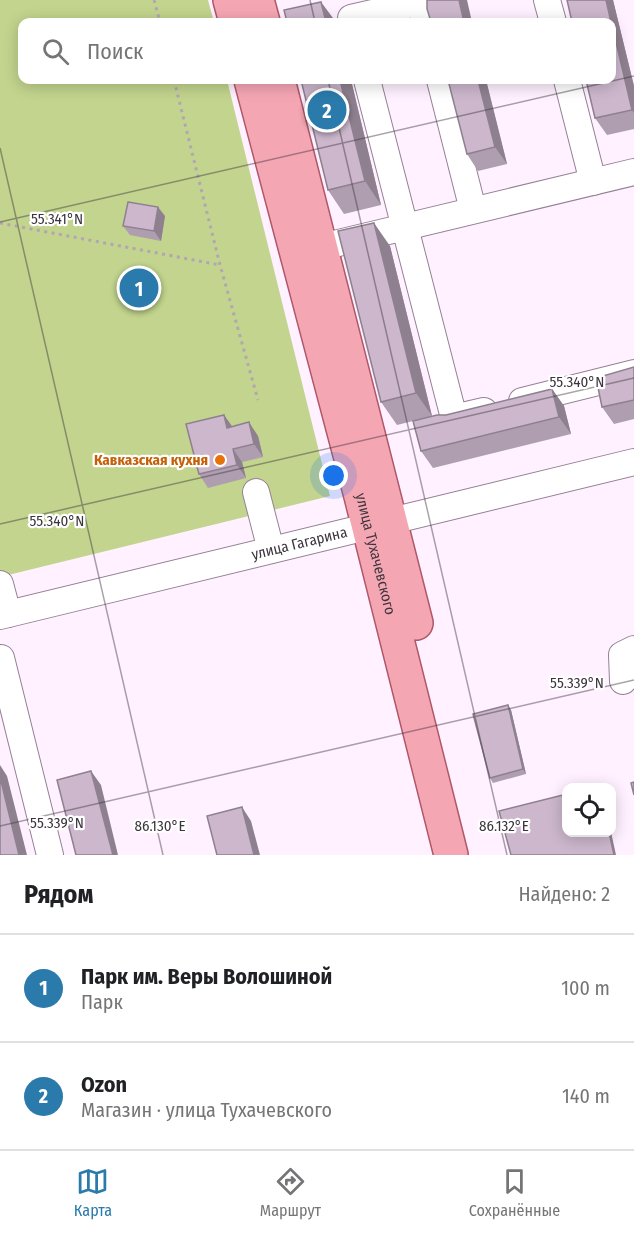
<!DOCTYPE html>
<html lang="ru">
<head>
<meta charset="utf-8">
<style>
  :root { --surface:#fff; --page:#f6f6f6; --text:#202124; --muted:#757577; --line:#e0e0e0; --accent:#2a7aab }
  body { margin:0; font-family:"Fira Sans Condensed",sans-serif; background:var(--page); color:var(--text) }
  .controls { position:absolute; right:18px; bottom:18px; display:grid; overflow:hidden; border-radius:12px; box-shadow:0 3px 15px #0003 }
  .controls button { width:54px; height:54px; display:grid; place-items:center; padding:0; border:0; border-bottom:2px solid var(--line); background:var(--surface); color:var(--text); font:30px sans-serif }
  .you { position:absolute; left:334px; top:476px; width:21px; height:21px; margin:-15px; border:4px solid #fff; border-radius:50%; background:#1a73e8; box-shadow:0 0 0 9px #1a73e833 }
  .badge { display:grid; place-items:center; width:39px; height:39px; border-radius:50%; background:var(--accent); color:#fff; font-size:20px; font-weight:700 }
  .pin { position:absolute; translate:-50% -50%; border:3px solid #fff; box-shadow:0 2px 6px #0006 }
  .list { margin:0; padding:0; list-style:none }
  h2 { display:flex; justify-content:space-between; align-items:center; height:78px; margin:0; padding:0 24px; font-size:26px }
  h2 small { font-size:20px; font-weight:400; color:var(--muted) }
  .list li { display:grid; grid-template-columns:39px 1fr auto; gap:18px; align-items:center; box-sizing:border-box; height:108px; padding:0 24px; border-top:2px solid var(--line) }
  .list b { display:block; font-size:22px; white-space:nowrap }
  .list p { margin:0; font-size:20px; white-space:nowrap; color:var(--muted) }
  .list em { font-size:20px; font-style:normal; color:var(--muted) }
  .icon { flex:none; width:33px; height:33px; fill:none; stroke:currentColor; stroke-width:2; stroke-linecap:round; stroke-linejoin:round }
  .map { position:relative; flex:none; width:634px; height:855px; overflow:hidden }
  .search { position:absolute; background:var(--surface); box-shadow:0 3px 15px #0003; left:18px; right:18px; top:18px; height:66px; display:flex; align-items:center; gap:15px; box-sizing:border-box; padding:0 21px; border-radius:12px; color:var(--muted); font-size:22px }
  .sheet { height:294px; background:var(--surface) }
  nav { display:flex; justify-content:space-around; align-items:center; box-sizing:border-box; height:84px; border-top:2px solid var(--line); background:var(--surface); font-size:16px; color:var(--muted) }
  nav a { display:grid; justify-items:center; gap:3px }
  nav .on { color:var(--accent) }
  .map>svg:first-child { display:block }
  .green { fill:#c2d48d }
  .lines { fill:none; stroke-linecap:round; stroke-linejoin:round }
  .minor-casing { stroke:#958195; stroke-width:28 }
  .major-casing { stroke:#b05769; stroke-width:36 }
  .path { stroke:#b2a6b2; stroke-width:3; stroke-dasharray:3 4.5; stroke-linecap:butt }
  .minor { stroke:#fff; stroke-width:26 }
  .major { stroke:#f5a6b3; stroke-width:33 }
  .wall { fill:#af9db0 }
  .shaded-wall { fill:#8f8090 }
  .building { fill:#ccb7cd; stroke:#8f8090; stroke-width:1.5 }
  .ticks { fill:none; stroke:#3d353d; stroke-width:1.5; stroke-opacity:0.45 }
  .food-dot { fill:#e8710a; stroke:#fff; stroke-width:2 }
  .labels { text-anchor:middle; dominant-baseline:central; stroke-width:4.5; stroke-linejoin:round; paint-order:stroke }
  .food-label { font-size:15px; font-weight:bold; fill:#c56008; stroke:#fff; text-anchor:end }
  .street-label { font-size:15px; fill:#3d353d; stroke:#fff }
  .ticks-label { font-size:15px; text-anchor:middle; fill:#3d353d; stroke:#fff; stroke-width:4.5; stroke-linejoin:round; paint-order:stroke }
</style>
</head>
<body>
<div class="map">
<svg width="634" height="855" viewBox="0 0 634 855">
  <rect width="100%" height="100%" fill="#fff1ff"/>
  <path class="green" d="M 0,0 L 208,0 L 214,22 L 22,22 L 22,80 L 227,80 L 330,496 L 0,577 Z"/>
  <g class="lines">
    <defs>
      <g id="minor">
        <path d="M 547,0 L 553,22"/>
        <path d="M 352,22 L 351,18 L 420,2 L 425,22"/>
        <path d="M 367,80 L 454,418 L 484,411"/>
        <path d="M 440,80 L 473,210"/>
        <path d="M 567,80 L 593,182"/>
        <path d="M 305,251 L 634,172"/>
        <path d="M 522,401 L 634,373"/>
        <path d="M 256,492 L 271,550"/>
        <path d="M 0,584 L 8,614"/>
        <path id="s1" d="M 0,616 L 634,462"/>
        <path d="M 1,658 L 50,855"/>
        <path d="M 623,681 L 622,655 L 634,649"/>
      </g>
      <g id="major">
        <path d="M 230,0 L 236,22"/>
        <path d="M 257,0 L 263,22"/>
        <path id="s2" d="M 251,80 L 361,496 L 451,855"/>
        <path d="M 278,80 L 416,623"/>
      </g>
    </defs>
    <use href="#minor" class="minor-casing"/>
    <use href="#major" class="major-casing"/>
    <path class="path" d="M 154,0 L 160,22
      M 174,80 L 220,265 L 258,400
      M 0,223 L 220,265"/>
    <use href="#minor" class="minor"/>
    <use href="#major" class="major"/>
  </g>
  <path class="wall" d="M 613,0 L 634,86 L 634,129 L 607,135 L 595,118 Z
    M 301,80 L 351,80 L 381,205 L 344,214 L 328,190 Z
    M 486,80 L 507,164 L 478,171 L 467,154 Z
    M 165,216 L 161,241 L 130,235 L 123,226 Z
    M 390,246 L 432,416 L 446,415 L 552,389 L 564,406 L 571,434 L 433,468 L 421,451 L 413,421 L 397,425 L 381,402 Z
    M 634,367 L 634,419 L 614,424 L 602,407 Z
    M 224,415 L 232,426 L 258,436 L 263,457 L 242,462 L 246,478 L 208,488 L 199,474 Z
    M 511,710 L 526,774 L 493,783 L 490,778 Z"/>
  <path class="shaded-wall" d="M 459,0 L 467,0 L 472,22 L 464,22 Z
    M 606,0 L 613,0 L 634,86 L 634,113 L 632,110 Z
    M 321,2 L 336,22 L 326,22 Z
    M 340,80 L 351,80 L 381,205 L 365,181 Z
    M 478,80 L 486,80 L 507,164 L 495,147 Z
    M 158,207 L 165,216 L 161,241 L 154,231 Z
    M 374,223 L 390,246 L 432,416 L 416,393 Z
    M 552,389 L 564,406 L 571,434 L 559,417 Z
    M 224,415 L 233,428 L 227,428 Z
    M 249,422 L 258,436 L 263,457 L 254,444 Z
    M 233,449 L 242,462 L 246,478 L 237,465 Z
    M 508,705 L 511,710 L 526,774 L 523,769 Z
    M 0,765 L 7,776 L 27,855 L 19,855 L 0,777 Z
    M 91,771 L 101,785 L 118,855 L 113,855 Z
    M 242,807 L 251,821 L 260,855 L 254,855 Z
    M 609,832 L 611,832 L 616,855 L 614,855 Z"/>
  <path class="building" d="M 427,0 L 459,0 L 464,22 L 431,22 L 427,9 Z
    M 567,0 L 606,0 L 611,22 L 572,22 Z
    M 321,2 L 326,22 L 287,22 L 284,10 Z
    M 612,25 L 632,110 L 595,118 L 586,80 L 612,80 Z
    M 301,80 L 340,80 L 365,181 L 328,190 Z
    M 448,80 L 478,80 L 495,147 L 467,154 Z
    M 128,202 L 158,207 L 154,231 L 123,226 Z
    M 374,223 L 416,393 L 381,402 L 338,231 Z
    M 634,367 L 634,400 L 602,407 L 596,378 Z
    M 552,389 L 559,417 L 421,451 L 413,421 L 437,415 L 446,415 Z
    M 224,415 L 227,428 L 249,422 L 254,444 L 233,449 L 237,465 L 199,474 L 186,424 Z
    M 508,705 L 523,769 L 490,778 L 473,714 Z
    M 91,771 L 113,855 L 76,855 L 57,780 Z
    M 0,777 L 19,855 L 0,855 Z
    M 634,782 L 634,795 L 631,783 Z
    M 567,794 L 567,832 L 609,832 L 614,855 L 511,855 L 499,811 Z
    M 242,807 L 254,855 L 217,855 L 207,816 Z"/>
  <path class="ticks" d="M 310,0 L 315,22M 328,80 L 507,855M 0,148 L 163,855M 0,222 L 634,76M 0,524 L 634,378M 0,826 L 634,680"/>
  <circle class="food-dot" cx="220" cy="460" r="6"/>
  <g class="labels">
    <g class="food-label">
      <text x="208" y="460">Кавказская кухня</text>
    </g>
    <g class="street-label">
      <text stroke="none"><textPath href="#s1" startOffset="308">улица Гагарина</textPath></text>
      <text stroke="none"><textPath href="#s2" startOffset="490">улица Тухачевского</textPath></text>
    </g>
  </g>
  <g class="ticks-label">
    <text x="57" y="224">55.341°N</text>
    <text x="577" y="387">55.340°N</text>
    <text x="57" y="526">55.340°N</text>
    <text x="577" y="688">55.339°N</text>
    <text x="57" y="828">55.339°N</text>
    <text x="160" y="831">86.130°E</text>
    <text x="504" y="831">86.132°E</text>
  </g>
</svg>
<div class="controls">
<button><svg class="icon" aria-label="locate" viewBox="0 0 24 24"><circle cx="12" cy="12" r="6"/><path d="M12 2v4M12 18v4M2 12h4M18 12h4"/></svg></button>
</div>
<div class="you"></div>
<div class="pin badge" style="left:139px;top:288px">1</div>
<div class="pin badge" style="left:327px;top:110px">2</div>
<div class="search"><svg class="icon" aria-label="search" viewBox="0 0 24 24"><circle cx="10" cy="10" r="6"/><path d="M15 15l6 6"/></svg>Поиск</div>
</div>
<section class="sheet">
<h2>Рядом<small>Найдено: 2</small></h2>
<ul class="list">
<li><span class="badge">1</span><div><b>Парк им. Веры Волошиной</b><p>Парк</p></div><em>100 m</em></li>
<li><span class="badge">2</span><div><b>Ozon</b><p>Магазин · улица Тухачевского</p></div><em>140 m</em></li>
</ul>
</section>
<nav>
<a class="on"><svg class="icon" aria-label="map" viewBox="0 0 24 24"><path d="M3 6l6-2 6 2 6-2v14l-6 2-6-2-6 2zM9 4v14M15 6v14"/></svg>Карта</a>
<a><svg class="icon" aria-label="directions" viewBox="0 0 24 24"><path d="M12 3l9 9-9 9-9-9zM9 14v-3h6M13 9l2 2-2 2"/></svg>Маршрут</a>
<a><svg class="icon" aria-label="saved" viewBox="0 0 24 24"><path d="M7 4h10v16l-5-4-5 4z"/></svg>Сохранённые</a>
</nav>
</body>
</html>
